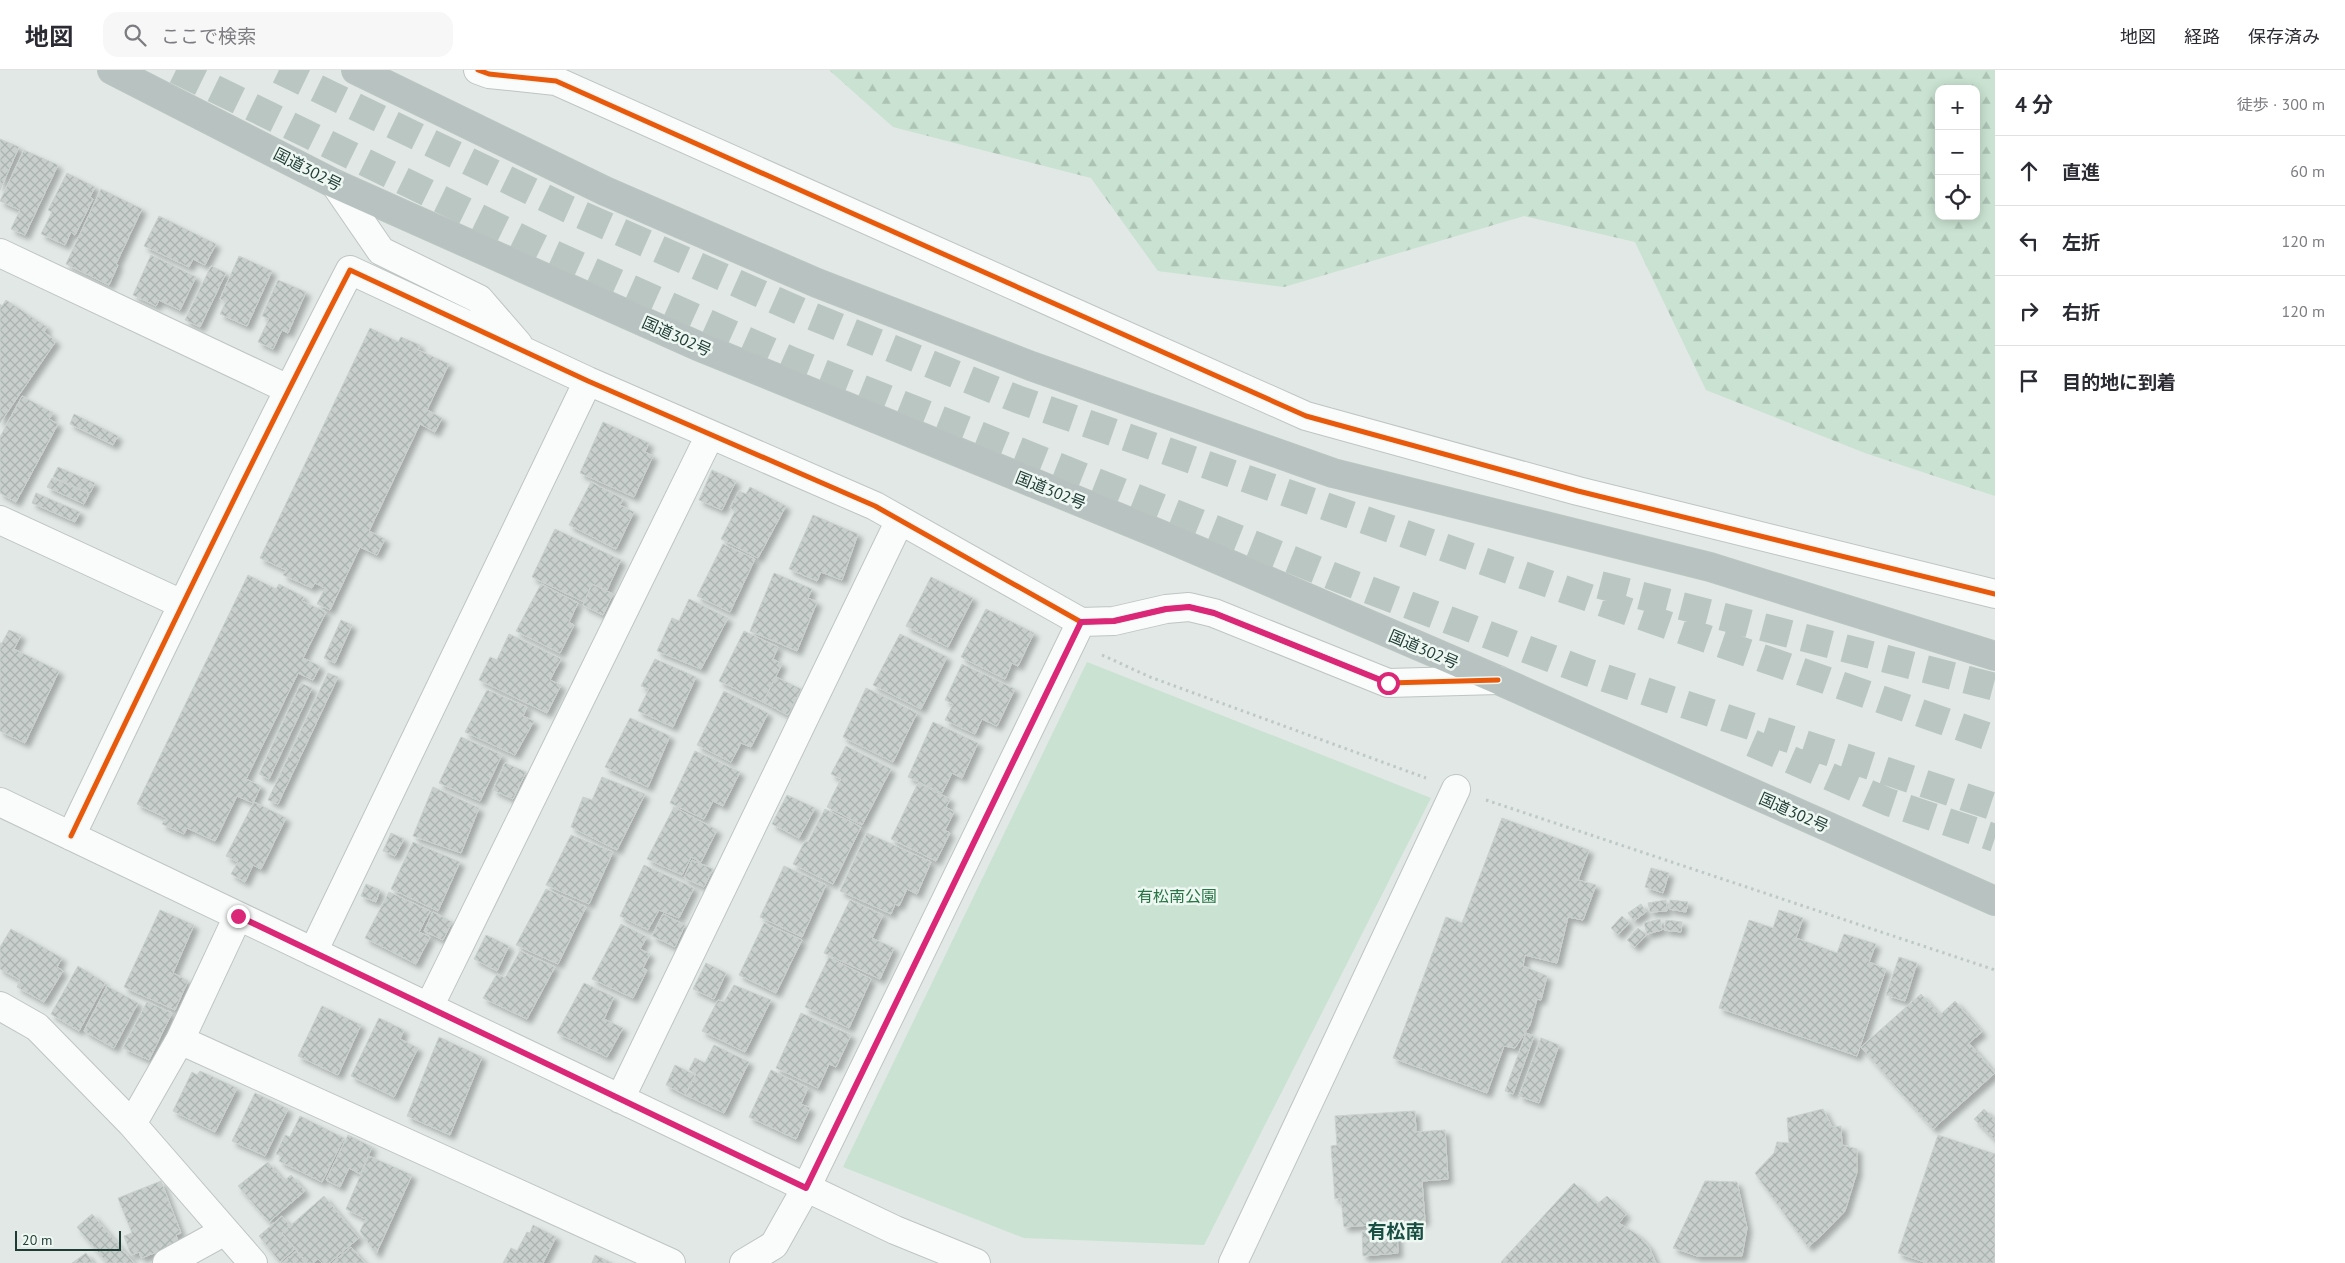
<!DOCTYPE html>
<html lang="ja">
<head>
<meta charset="utf-8">
<style>
  :root { --surface:#fff; --page:#f7f7f7; --text:#2b2b33; --muted:#7c7c81; --line:#e1e1e2 }
  body { margin:0; font-family:"PT Sans","Noto Sans JP",sans-serif; background:var(--page); color:var(--text) }
  .controls { position:absolute; right:15px; top:15px; display:grid; overflow:hidden; border-radius:10px; box-shadow:0 2px 12px #0003 }
  .controls button { width:45px; height:45px; display:grid; place-items:center; padding:0; border:0; border-bottom:1px solid var(--line); background:var(--surface); color:var(--text); font:25px sans-serif }
  .scale { position:absolute; left:15px; bottom:12px; width:106px; box-sizing:border-box; padding-left:5px; border:2px solid #1e3c34; border-top:0; font-size:14px; line-height:18px; white-space:nowrap; color:#1e3c34; -webkit-text-stroke:4px #eff7f3; paint-order:stroke }
  .stop { position:absolute; width:15px; height:15px; margin:-11px; border:4px solid #db2777; border-radius:50%; background:#fff }
  .stop.end { background:#db2777; border-color:#fff; box-shadow:0 1px 5px #0008 }
  .list { margin:0; padding:0; list-style:none }
  h2 { display:flex; justify-content:space-between; align-items:center; height:65px; margin:0; padding:0 20px; font-size:21px }
  h2 small { font-size:16px; font-weight:400; color:var(--muted) }
  .list li { display:grid; grid-template-columns:32px 1fr auto; gap:15px; align-items:center; box-sizing:border-box; height:70px; padding:0 20px; border-top:1px solid var(--line) }
  .list b { display:block; font-size:19px; white-space:nowrap }
  .list em { font-size:16px; font-style:normal; color:var(--muted) }
  .icon { flex:none; width:28px; height:28px; fill:none; stroke:currentColor; stroke-width:2; stroke-linecap:round; stroke-linejoin:round }
  .map { position:relative; flex:none; width:1995px; height:1193px; overflow:hidden }
  header { display:flex; align-items:center; gap:30px; box-sizing:border-box; height:70px; padding:0 25px; background:var(--surface); border-bottom:1px solid var(--line) }
  header strong { font-size:24px }
  nav { display:flex; gap:28px; margin-inline-start:auto; font-size:18px }
  .search { width:350px; height:45px; background:var(--page); display:flex; align-items:center; gap:12px; box-sizing:border-box; padding:0 18px; border-radius:15px; color:var(--muted); font-size:19px }
  main { display:flex }
  aside { flex:1; background:var(--surface) }
  .map>svg:first-child { display:block }
  .forest { fill:url(#forest-firs); fill-rule:evenodd }
  .green { fill:#c9e2d1 }
  .building { fill:url(#building-cross-hatch); stroke:#cad1ce; filter:url(#shadow) }
  .lines { fill:none; stroke-linecap:round; stroke-linejoin:round }
  .highway-tunnel { stroke:#bac6c2; stroke-width:28; stroke-dasharray:28 14; stroke-linecap:butt }
  .minor-casing { stroke:#bec5c2; stroke-width:30 }
  .highway-casing { stroke:#bbc5c1; stroke-width:30 }
  .path { stroke:#bfc8c6; stroke-width:3; stroke-dasharray:2.5 4; stroke-linecap:butt }
  .minor { stroke:#fafcfb; stroke-width:28 }
  .highway { stroke:#b8c2c0; stroke-width:28 }
  .cycleway-casing { stroke:#eff7f3; stroke-width:8 }
  .cycleway { stroke:#e8590c; stroke-width:5 }
  .route { stroke:#db2777; stroke-width:6 }
  .labels { text-anchor:middle; dominant-baseline:central; stroke-width:5; stroke-linejoin:round; paint-order:stroke }
  .street-label { font-size:16px; fill:#1e3c34; stroke:#eff7f3 }
  .park-label { font-size:16px; fill:#267544; stroke:#eff7f3 }
  .quarter-label { font-size:19px; font-weight:bold; fill:#194f42; stroke:#eff7f3 }
</style>
</head>
<body>
<header>
<strong>地図</strong>
<div class="search"><svg class="icon" aria-label="search" viewBox="0 0 24 24"><circle cx="10" cy="10" r="6"/><path d="M15 15l6 6"/></svg>ここで検索</div>
<nav><a>地図</a><a>経路</a><a>保存済み</a></nav>
</header>
<main>
<div class="map">
<svg width="1995" height="1193" viewBox="0 0 1995 1193">
  <defs>
    <pattern id="forest-firs" width="22" height="20" patternUnits="userSpaceOnUse" patternTransform="scale(1.25)"><rect width="22" height="20" fill="#c9e2d1"/><path d="M5 1l3.5 6h-7zM16 11l3.5 6h-7z" fill="#acc3b4"/></pattern>
    <pattern id="building-cross-hatch" width="8" height="8" patternUnits="userSpaceOnUse" patternTransform="scale(1.25)"><rect width="8" height="8" fill="#c8cfcc"/><path d="M0 0l8 8M0 8l8-8" fill="none" stroke="#abb3b0"/></pattern>
    <filter id="shadow"><feDropShadow dx="4.5" dy="4.5" stdDeviation="2.5" flood-color="#0004"/></filter>
  </defs>
  <rect width="100%" height="100%" fill="#e1e8e5"/>
  <path class="forest" d="M 829,0 L 1995,0 L 1995,426 L 1865,383 L 1706,320 L 1635,172 L 1524,146 L 1284,217 L 1158,201 L 1091,108 L 893,57 ZM 1939,19 L 1976,19 L 1976,146 L 1939,146 Z"/>
  <path class="green" d="M 1087,592 L 1431,728 L 1204,1175 L 1024,1168 L 843,1097 Z"/>
  <path class="building" d="M 0,69 L 19,77 L 0,120 Z
    M 24,80 L 58,95 L 25,165 L 11,159 L 20,140 L 0,131 Z
    M 67,103 L 95,117 L 90,127 L 93,129 L 75,165 L 71,162 L 65,175 L 41,164 L 52,142 L 48,140 Z
    M 101,119 L 142,139 L 116,194 L 118,195 L 109,215 L 66,194 Z
    M 159,146 L 216,174 L 205,195 L 193,189 L 189,197 L 144,176 Z
    M 151,185 L 196,207 L 180,240 L 159,230 L 156,236 L 133,225 Z
    M 239,186 L 272,201 L 247,256 L 220,244 L 226,232 L 220,229 Z
    M 211,196 L 226,203 L 200,257 L 185,250 Z
    M 278,210 L 306,222 L 288,263 L 282,260 L 273,279 L 258,272 L 269,249 L 262,246 Z
    M 6,230 L 47,257 L 44,262 L 56,271 L 0,353 L 0,234 L 2,236 Z
    M 370,258 L 398,272 L 401,267 L 420,275 L 418,280 L 449,294 L 427,340 L 442,348 L 435,362 L 420,354 L 369,461 L 385,469 L 377,485 L 360,477 L 330,540 L 317,534 L 325,518 L 315,513 L 312,518 L 283,505 L 286,500 L 260,488 Z
    M 22,326 L 53,343 L 49,349 L 58,354 L 16,432 L 0,423 L 0,367 Z
    M 74,344 L 118,366 L 113,375 L 70,354 Z
    M 603,352 L 649,373 L 645,382 L 653,386 L 634,427 L 580,403 Z
    M 58,397 L 95,413 L 90,423 L 53,407 Z
    M 712,400 L 736,411 L 722,440 L 699,430 Z
    M 52,408 L 89,424 L 84,434 L 47,417 Z
    M 591,412 L 623,429 L 620,435 L 634,442 L 616,479 L 569,455 Z
    M 750,417 L 786,436 L 758,488 L 721,469 L 735,441 L 730,438 L 739,421 L 746,424 Z
    M 36,423 L 80,442 L 75,452 L 32,433 Z
    M 813,445 L 858,464 L 842,510 L 821,502 L 817,511 L 789,499 Z
    M 555,459 L 621,490 L 607,520 L 592,514 L 584,532 L 532,507 Z
    M 723,474 L 755,489 L 730,542 L 697,526 Z
    M 774,503 L 812,519 L 808,528 L 817,532 L 797,581 L 750,561 Z
    M 248,505 L 276,519 L 279,514 L 304,527 L 302,531 L 326,542 L 303,588 L 320,596 L 313,610 L 298,603 L 246,709 L 261,716 L 253,733 L 237,726 L 215,771 L 187,758 L 184,764 L 162,754 L 166,748 L 137,734 Z
    M 931,507 L 973,528 L 948,577 L 906,556 Z
    M 541,514 L 578,533 L 569,552 L 574,555 L 560,583 L 516,561 Z
    M 592,514 L 613,524 L 603,545 L 583,535 Z
    M 689,529 L 728,548 L 701,599 L 657,581 L 672,548 L 679,551 Z
    M 986,539 L 1034,563 L 1018,596 L 1012,593 L 1005,609 L 961,587 Z
    M 341,550 L 352,555 L 335,593 L 324,588 Z
    M 9,560 L 21,565 L 14,579 L 59,601 L 25,673 L 0,661 L 0,573 L 2,573 Z
    M 744,561 L 778,577 L 773,589 L 782,594 L 763,632 L 719,611 Z
    M 509,564 L 561,589 L 550,610 L 561,615 L 547,643 L 479,610 L 490,587 L 497,590 Z
    M 900,564 L 947,587 L 921,639 L 873,615 Z
    M 655,589 L 696,607 L 673,657 L 638,641 L 649,619 L 641,616 Z
    M 962,594 L 1015,619 L 997,656 L 982,649 L 975,664 L 945,650 L 953,634 L 945,630 Z
    M 328,603 L 338,607 L 278,734 L 268,730 Z
    M 776,607 L 801,619 L 788,645 L 763,632 Z
    M 301,613 L 312,618 L 269,709 L 259,704 Z
    M 866,618 L 917,643 L 893,692 L 843,667 Z
    M 487,620 L 527,637 L 523,646 L 534,651 L 515,685 L 465,662 Z
    M 724,621 L 768,643 L 751,677 L 741,673 L 731,692 L 697,675 Z
    M 630,648 L 670,666 L 648,717 L 605,697 Z
    M 933,652 L 978,673 L 962,708 L 952,703 L 942,723 L 908,707 Z
    M 461,667 L 502,685 L 480,731 L 439,713 Z
    M 846,676 L 891,699 L 862,755 L 827,737 L 841,709 L 831,704 Z
    M 695,681 L 740,702 L 723,736 L 713,731 L 704,749 L 670,733 Z
    M 505,693 L 526,702 L 513,729 L 493,720 Z
    M 602,707 L 645,724 L 617,780 L 571,757 L 583,727 L 592,730 Z
    M 918,713 L 950,729 L 946,737 L 954,742 L 945,760 L 950,763 L 936,791 L 891,769 Z
    M 433,717 L 479,738 L 461,783 L 413,766 Z
    M 787,725 L 815,738 L 799,768 L 772,754 Z
    M 254,732 L 286,748 L 261,799 L 253,795 L 245,812 L 231,804 L 238,792 L 226,786 Z
    M 674,737 L 717,760 L 701,792 L 691,787 L 682,805 L 647,789 Z
    M 825,739 L 861,757 L 833,814 L 793,794 L 805,771 L 808,772 Z
    M 1502,748 L 1589,780 L 1578,810 L 1596,815 L 1583,850 L 1568,847 L 1557,893 L 1525,885 L 1523,896 L 1547,906 L 1541,930 L 1537,929 L 1530,955 L 1515,978 L 1504,976 L 1487,1023 L 1393,988 L 1446,847 L 1462,853 Z
    M 391,763 L 404,769 L 395,786 L 383,781 Z
    M 867,763 L 931,792 L 917,824 L 907,819 L 899,836 L 895,834 L 891,844 L 840,821 Z
    M 571,765 L 613,782 L 589,834 L 546,815 Z
    M 413,772 L 460,792 L 438,841 L 391,819 Z
    M 692,790 L 713,799 L 704,817 L 684,808 Z
    M 644,795 L 694,818 L 679,848 L 659,840 L 648,860 L 620,846 Z
    M 784,796 L 826,815 L 802,867 L 760,847 Z
    M 1651,798 L 1669,803 L 1663,823 L 1645,817 Z
    M 366,814 L 380,820 L 376,832 L 361,826 Z
    M 546,819 L 586,837 L 558,894 L 516,875 Z
    M 389,822 L 430,841 L 419,862 L 430,867 L 416,894 L 365,868 Z
    M 850,830 L 883,845 L 872,868 L 894,878 L 880,909 L 824,883 Z
    M 1666,830 L 1667,841 L 1650,842 L 1648,833 Z
    M 1670,830 L 1688,832 L 1686,842 L 1669,839 Z
    M 1641,834 L 1646,842 L 1634,851 L 1628,843 Z
    M 160,840 L 194,855 L 173,903 L 188,911 L 175,940 L 124,917 Z
    M 1779,840 L 1803,848 L 1796,868 L 1837,883 L 1844,864 L 1876,874 L 1869,892 L 1886,899 L 1857,986 L 1719,938 L 1749,850 L 1773,858 Z
    M 433,842 L 452,852 L 443,870 L 424,861 Z
    M 663,844 L 685,855 L 675,877 L 652,866 Z
    M 1622,846 L 1629,853 L 1618,865 L 1611,858 Z
    M 1660,849 L 1662,860 L 1647,864 L 1644,853 Z
    M 1666,850 L 1682,852 L 1681,862 L 1664,860 Z
    M 764,853 L 802,870 L 776,923 L 739,905 Z
    M 621,854 L 647,867 L 640,879 L 650,884 L 643,898 L 647,900 L 633,928 L 592,909 Z
    M 1638,858 L 1646,865 L 1635,877 L 1627,870 Z
    M 11,859 L 62,888 L 57,897 L 63,901 L 44,932 L 17,917 L 20,910 L 0,899 L 0,877 Z
    M 486,865 L 509,876 L 497,901 L 474,889 Z
    M 520,881 L 555,897 L 527,949 L 483,928 L 497,904 L 505,908 Z
    M 829,887 L 871,909 L 849,958 L 805,937 Z
    M 1899,887 L 1917,893 L 1905,931 L 1886,925 Z
    M 706,893 L 726,903 L 714,929 L 693,919 Z
    M 78,896 L 105,913 L 79,961 L 51,944 Z
    M 584,913 L 614,927 L 604,949 L 623,958 L 607,987 L 557,963 Z
    M 734,915 L 771,930 L 745,982 L 702,961 L 718,930 L 724,932 Z
    M 107,916 L 138,933 L 114,978 L 84,961 Z
    M 1921,924 L 1940,945 L 1955,931 L 1982,962 L 1969,973 L 1995,1003 L 1933,1059 L 1861,977 Z
    M 147,932 L 172,943 L 149,990 L 123,978 Z
    M 322,936 L 361,955 L 338,1005 L 298,986 Z
    M 801,943 L 851,965 L 836,997 L 829,994 L 818,1018 L 776,998 Z
    M 379,948 L 404,960 L 400,969 L 418,978 L 394,1027 L 351,1006 Z
    M 1526,963 L 1534,966 L 1513,1024 L 1505,1021 Z
    M 439,967 L 482,987 L 450,1065 L 407,1046 Z
    M 1541,968 L 1559,975 L 1539,1033 L 1519,1026 Z
    M 714,975 L 749,992 L 724,1043 L 685,1025 L 696,1004 L 689,1000 L 695,988 L 705,993 Z
    M 675,995 L 695,1005 L 685,1025 L 666,1015 Z
    M 771,1000 L 808,1018 L 801,1034 L 810,1038 L 796,1069 L 749,1047 Z
    M 200,1001 L 237,1018 L 215,1062 L 173,1041 L 192,1002 L 197,1005 Z
    M 255,1023 L 288,1039 L 265,1086 L 232,1071 Z
    M 1823,1039 L 1832,1057 L 1841,1056 L 1842,1075 L 1857,1079 L 1857,1102 L 1845,1141 L 1821,1166 L 1808,1177 L 1755,1103 L 1774,1083 L 1777,1072 L 1789,1073 L 1787,1048 Z
    M 1984,1039 L 1995,1050 L 1995,1070 L 1974,1049 Z
    M 1415,1041 L 1416,1062 L 1445,1060 L 1448,1109 L 1422,1111 L 1425,1151 L 1344,1157 L 1341,1128 L 1335,1129 L 1331,1076 L 1337,1075 L 1335,1046 Z
    M 300,1046 L 344,1068 L 322,1112 L 279,1091 L 282,1086 L 276,1084 L 285,1065 L 290,1067 Z
    M 348,1065 L 372,1077 L 360,1104 L 349,1098 L 340,1117 L 326,1110 Z
    M 1938,1065 L 1995,1084 L 1995,1193 L 1927,1193 L 1898,1183 Z
    M 369,1086 L 412,1105 L 376,1184 L 360,1161 L 366,1149 L 346,1139 Z
    M 268,1092 L 284,1111 L 291,1105 L 305,1121 L 269,1152 L 238,1116 Z
    M 161,1111 L 181,1163 L 176,1165 L 179,1174 L 141,1188 L 139,1182 L 131,1185 L 124,1166 L 132,1163 L 118,1128 Z
    M 1705,1111 L 1737,1112 L 1747,1158 L 1742,1186 L 1697,1186 L 1673,1178 Z
    M 1574,1113 L 1597,1134 L 1607,1126 L 1626,1144 L 1619,1153 L 1638,1165 L 1649,1177 L 1656,1193 L 1502,1193 L 1501,1192 Z
    M 324,1126 L 359,1168 L 329,1193 L 322,1193 L 318,1189 L 313,1193 L 307,1193 L 282,1163 Z
    M 92,1144 L 134,1193 L 107,1193 L 77,1157 Z
    M 282,1146 L 290,1156 L 282,1163 L 295,1179 L 280,1192 L 259,1166 Z
    M 533,1155 L 556,1167 L 543,1193 L 503,1193 L 511,1178 L 517,1181 L 527,1162 L 530,1163 Z
    M 1397,1159 L 1398,1183 L 1363,1186 L 1362,1161 Z
    M 351,1177 L 365,1193 L 332,1193 Z
    M 296,1181 L 307,1193 L 282,1193 Z
    M 86,1183 L 93,1193 L 72,1193 Z
    M 595,1185 L 612,1193 L 592,1193 Z"/>
  <g class="lines">
    <path class="highway-tunnel" d="M 176,0 L 549,182 L 790,290 L 1345,511 L 1587,602 L 1995,737
      M 279,0 L 568,139 L 809,245 L 1017,329 L 1995,669
      M 1600,515 L 1995,617
      M 1752,673 L 1888,732 L 1995,768"/>
    <defs>
      <path id="minor" d="M 478,0 L 489,4 L 556,11 L 1306,346 L 1578,421 L 1995,524
        M 335,114 L 381,181 L 479,229 L 518,274
        M 0,183 L 288,319
        M 0,450 L 182,534
        M 0,732 L 895,1160 L 976,1193
        M 71,766 C 162,576 253,387 350,200 L 588,311 L 875,436 L 1081,552 L 1114,551 L 1166,539 L 1189,537 L 1214,543 L 1388,613 L 1498,610
        M 313,882 L 588,311
        M 0,936 L 37,957 L 132,1054 L 253,1193
        M 429,937 L 710,365
        M 180,970 L 671,1193
        M 620,1029 L 900,450
        M 132,1054 L 180,970 L 238,846
        M 167,1193 L 225,1161
        M 744,1193 L 774,1175 L 806,1118 L 1081,552
        M 1233,1193 L 1456,719"/>
      <path id="highway" d="M 112,0 L 335,114 L 698,276 L 1159,464 L 1498,610 L 1995,831
        M 356,0 L 605,121 L 817,213 L 1031,296 L 1333,403 L 1710,497 L 1995,586"/>
    </defs>
    <use href="#minor" class="minor-casing"/>
    <use href="#highway" class="highway-casing"/>
    <path class="path" d="M 1102,585 L 1150,607 L 1426,708
      M 1486,730 L 1995,900"/>
    <use href="#minor" class="minor"/>
    <use href="#highway" class="highway"/>
    <defs>
      <path id="cycleway" d="M 478,0 L 489,4 L 556,11 L 1306,346 L 1578,421 L 1995,524
        M 71,766 C 162,576 253,387 350,200 L 588,311 L 875,436 L 1081,552 L 1114,551 L 1166,539 L 1189,537 L 1214,543 L 1388,613 L 1498,610"/>
    </defs>
    <use href="#cycleway" class="cycleway-casing"/>
    <use href="#cycleway" class="cycleway"/>
  </g>
  <g class="lines">
    <path class="route" d="M 238,846 L 806,1118 L 1081,552 L 1114,551 L 1166,539 L 1189,537 L 1214,543 L 1388,613"/>
  </g>
  <g class="labels">
    <g class="street-label">
      <text transform="translate(308 99) rotate(27)">国道302号</text>
      <text transform="translate(677 266) rotate(24)">国道302号</text>
      <text transform="translate(1051 420) rotate(22)">国道302号</text>
      <text transform="translate(1424 579) rotate(23)">国道302号</text>
      <text transform="translate(1794 742) rotate(24)">国道302号</text>
    </g>
    <g class="park-label">
      <text x="1177" y="826">有松南公園</text>
    </g>
    <g class="quarter-label">
      <text x="1396" y="1161">有松南</text>
    </g>
  </g>
</svg>
<div class="controls">
<button>+</button>
<button>−</button>
<button><svg class="icon" aria-label="locate" viewBox="0 0 24 24"><circle cx="12" cy="12" r="6"/><path d="M12 2v4M12 18v4M2 12h4M18 12h4"/></svg></button>
</div>
<div class="scale">20 m</div>
<div class="stop" style="left:1388px;top:613px"></div>
<div class="stop end" style="left:238px;top:846px"></div>
</div>
<aside>
<h2>4 分<small>徒歩 · 300 m</small></h2>
<ul class="list">
<li><svg class="icon" aria-label="ahead" viewBox="0 0 24 24"><path d="M12 20V5M6 11l6-6 6 6"/></svg><div><b>直進</b></div><em>60 m</em></li>
<li><svg class="icon" aria-label="left" viewBox="0 0 24 24"><path d="M17 20v-9H6M10 6l-5 5 5 5"/></svg><div><b>左折</b></div><em>120 m</em></li>
<li><svg class="icon" aria-label="right" viewBox="0 0 24 24"><path d="M7 20v-9h11M14 6l5 5-5 5"/></svg><div><b>右折</b></div><em>120 m</em></li>
<li><svg class="icon" aria-label="arrive" viewBox="0 0 24 24"><path d="M6 21V4h12l-3 4 3 4H6"/></svg><div><b>目的地に到着</b></div></li>
</ul>
</aside>
</main>
</body>
</html>
